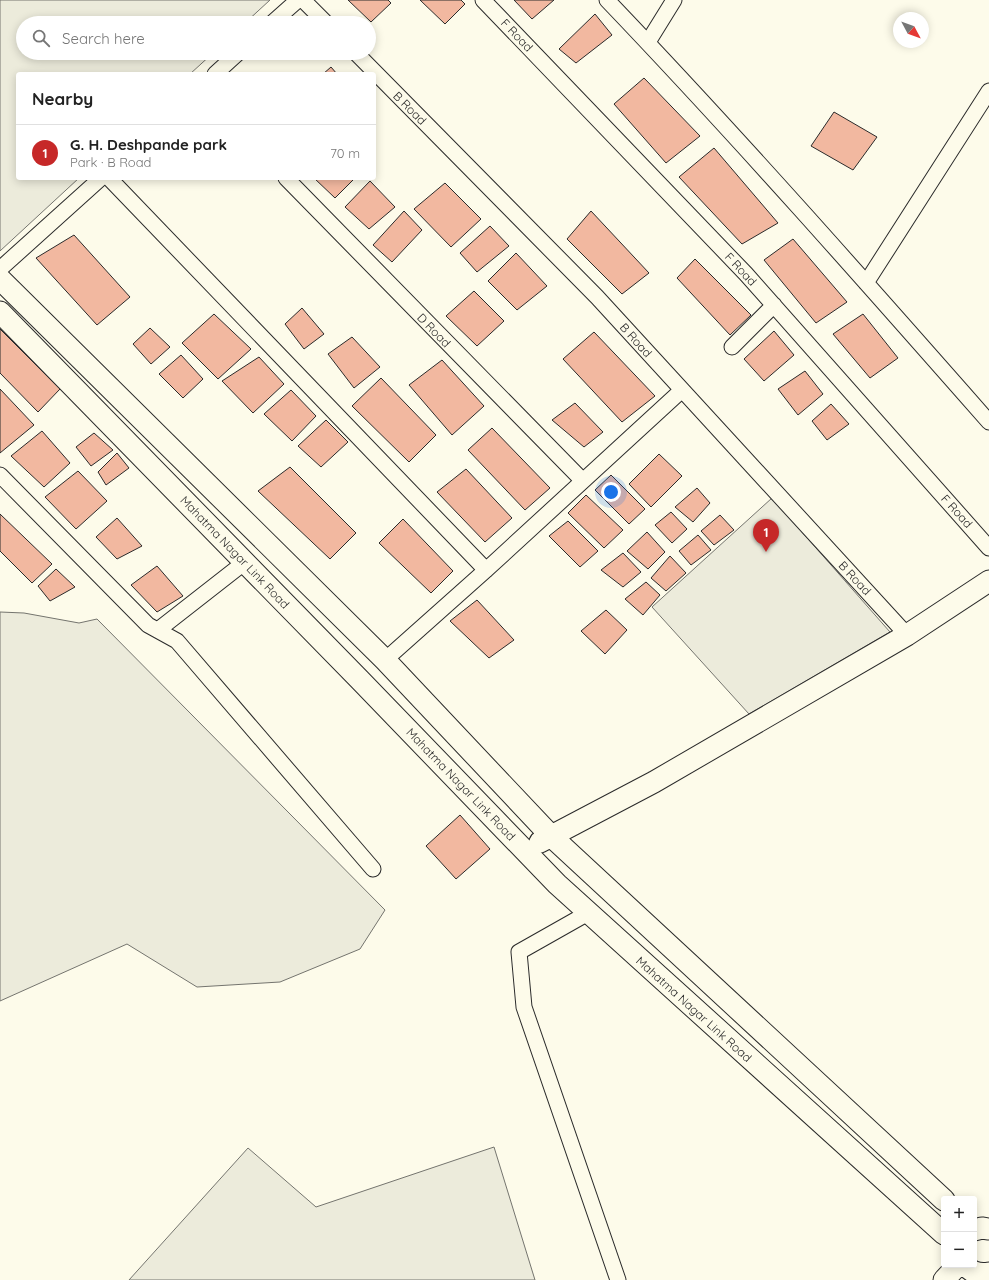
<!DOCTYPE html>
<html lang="en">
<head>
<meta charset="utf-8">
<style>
  :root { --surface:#fff; --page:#f2f2f2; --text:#222; --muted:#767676; --line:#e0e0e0; --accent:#c62828 }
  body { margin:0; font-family:Quicksand,sans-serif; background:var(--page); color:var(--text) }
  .controls { position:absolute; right:12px; bottom:12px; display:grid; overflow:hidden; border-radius:4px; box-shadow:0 2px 10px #0003 }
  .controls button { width:36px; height:36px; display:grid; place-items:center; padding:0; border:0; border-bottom:1px solid var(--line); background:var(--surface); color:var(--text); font:20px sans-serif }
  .compass { position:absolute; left:893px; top:12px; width:36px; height:36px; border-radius:50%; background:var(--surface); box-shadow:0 2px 10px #0003; rotate:131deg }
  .you { position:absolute; left:611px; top:492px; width:14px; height:14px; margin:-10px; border:3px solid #fff; border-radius:50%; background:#1a73e8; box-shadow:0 0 0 6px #1a73e833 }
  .badge { display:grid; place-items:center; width:26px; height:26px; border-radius:50%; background:var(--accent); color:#fff; font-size:13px; font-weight:700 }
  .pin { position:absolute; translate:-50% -33px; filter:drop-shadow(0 1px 2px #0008) }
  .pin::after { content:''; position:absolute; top:21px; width:14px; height:12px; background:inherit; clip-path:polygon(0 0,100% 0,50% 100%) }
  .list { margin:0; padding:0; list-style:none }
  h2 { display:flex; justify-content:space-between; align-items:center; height:52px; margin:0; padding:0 16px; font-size:17px }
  h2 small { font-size:13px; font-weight:400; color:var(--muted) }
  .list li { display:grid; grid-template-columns:26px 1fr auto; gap:12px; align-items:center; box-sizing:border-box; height:56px; padding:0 16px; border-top:1px solid var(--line) }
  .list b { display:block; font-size:15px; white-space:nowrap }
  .list p { margin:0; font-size:13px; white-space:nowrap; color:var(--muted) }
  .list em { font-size:13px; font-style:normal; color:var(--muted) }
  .icon { flex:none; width:22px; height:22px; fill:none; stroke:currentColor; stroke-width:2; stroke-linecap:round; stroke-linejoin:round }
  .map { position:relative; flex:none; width:989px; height:1280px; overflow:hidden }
  .search { position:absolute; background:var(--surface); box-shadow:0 2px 10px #0003; left:16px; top:16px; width:360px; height:44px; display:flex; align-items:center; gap:10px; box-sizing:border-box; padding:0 14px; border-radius:22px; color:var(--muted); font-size:15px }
  .panel { position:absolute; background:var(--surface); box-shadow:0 2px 10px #0003; left:16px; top:72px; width:360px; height:108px; border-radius:4px }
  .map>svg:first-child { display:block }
  .green { fill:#ecebdb; stroke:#74746e }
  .building { fill:#f2b8a0; stroke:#2b2b2b }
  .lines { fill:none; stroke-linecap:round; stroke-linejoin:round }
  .street-casing { stroke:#2b2b2b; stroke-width:17 }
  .secondary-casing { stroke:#2b2b2b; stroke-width:23 }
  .street { stroke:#fdfbea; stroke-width:15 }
  .secondary { stroke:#fdfbea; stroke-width:21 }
  .labels { text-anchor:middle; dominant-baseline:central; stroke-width:3; stroke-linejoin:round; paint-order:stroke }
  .street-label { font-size:12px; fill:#2b2b2b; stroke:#fdfbea }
</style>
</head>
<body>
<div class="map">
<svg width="989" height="1280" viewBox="0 0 989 1280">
  <rect width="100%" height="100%" fill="#fdfbea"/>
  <path class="green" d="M 0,0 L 270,0 L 245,23 L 23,23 L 23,53 L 213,53 L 190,74 L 18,74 L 18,178 L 79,178 L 0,251 Z
    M 772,498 L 890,632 L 749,714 L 652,607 Z
    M 0,612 L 24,613 L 79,623 L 97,619 L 385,910 L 360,949 L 280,982 L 197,987 L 127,944 L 0,1001 Z
    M 494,1147 L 535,1280 L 129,1280 L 248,1148 L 316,1207 Z"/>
  <path class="building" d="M 348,0 L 388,0 L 391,3 L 371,22 Z
    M 420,0 L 461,0 L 465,4 L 445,24 Z
    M 514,0 L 554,0 L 532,19 Z
    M 595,14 L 612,35 L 576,63 L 559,49 Z
    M 331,67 L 337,74 L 323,74 Z
    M 644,78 L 700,136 L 666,163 L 614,104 Z
    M 834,112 L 877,137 L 853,170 L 811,146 Z
    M 714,148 L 778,223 L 742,244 L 679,177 Z
    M 314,178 L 355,178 L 335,198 Z
    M 370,181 L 395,207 L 369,229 L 345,207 Z
    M 445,183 L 481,219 L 451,247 L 414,209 Z
    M 404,211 L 422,230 L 392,262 L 373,245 Z
    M 591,211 L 649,273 L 622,294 L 567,239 Z
    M 490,226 L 509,246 L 477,272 L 460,253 Z
    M 74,235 L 130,297 L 97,325 L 36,258 Z
    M 793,239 L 847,302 L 816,323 L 764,260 Z
    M 516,253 L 547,286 L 517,310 L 488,281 Z
    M 695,259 L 751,315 L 730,335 L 677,278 Z
    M 474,291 L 504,321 L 477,346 L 446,316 Z
    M 302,308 L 324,334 L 304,349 L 285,324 Z
    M 214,314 L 251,349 L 218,379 L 182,343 Z
    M 863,314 L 898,358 L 870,378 L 833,334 Z
    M 150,328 L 170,347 L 151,364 L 133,344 Z
    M 0,329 L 60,389 L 38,412 L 0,373 Z
    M 774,331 L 794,355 L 764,381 L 744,359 Z
    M 594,332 L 655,396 L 622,422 L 563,359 Z
    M 352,337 L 380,367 L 354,388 L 328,354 Z
    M 181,355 L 203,379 L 183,398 L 159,374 Z
    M 259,357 L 284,384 L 253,413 L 222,381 Z
    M 442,360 L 484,406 L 452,435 L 409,385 Z
    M 805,371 L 823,394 L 798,415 L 778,389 Z
    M 381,378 L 436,435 L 409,462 L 352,406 Z
    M 0,389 L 34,425 L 0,453 Z
    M 291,390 L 316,416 L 292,441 L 264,414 Z
    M 575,403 L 603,432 L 584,447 L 552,420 Z
    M 831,404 L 849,424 L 827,440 L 812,421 Z
    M 326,420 L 348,442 L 321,467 L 298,446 Z
    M 492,428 L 550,488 L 525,510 L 468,450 Z
    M 42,431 L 70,463 L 44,487 L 11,456 Z
    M 94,433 L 113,450 L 91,466 L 76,447 Z
    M 117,453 L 129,468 L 106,485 L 98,472 Z
    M 659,454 L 682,476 L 651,507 L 629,484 Z
    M 290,467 L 356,533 L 330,559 L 258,491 Z
    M 466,469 L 512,518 L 485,542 L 437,492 Z
    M 78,471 L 107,501 L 76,529 L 45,497 Z
    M 611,475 L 645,509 L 629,524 L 595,490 Z
    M 697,488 L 710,503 L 693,522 L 675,507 Z
    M 586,495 L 623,530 L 604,548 L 568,513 Z
    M 671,512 L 687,529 L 672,543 L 655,525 Z
    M 0,514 L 52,564 L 32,583 L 0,551 Z
    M 720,515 L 734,530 L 714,545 L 701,531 Z
    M 117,518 L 142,546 L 117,559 L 96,537 Z
    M 403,519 L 453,571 L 431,593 L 379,543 Z
    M 568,521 L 598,551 L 580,567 L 549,536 Z
    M 647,532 L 665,552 L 648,569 L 627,551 Z
    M 698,535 L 711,550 L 691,565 L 679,551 Z
    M 623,553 L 641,572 L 623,587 L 601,570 Z
    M 670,556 L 686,573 L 666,591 L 651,578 Z
    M 157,566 L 183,596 L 157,612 L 131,585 Z
    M 56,569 L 75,587 L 50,601 L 38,586 Z
    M 646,582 L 660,595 L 643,615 L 625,599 Z
    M 477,600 L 514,640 L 489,658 L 450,621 Z
    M 606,610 L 627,630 L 605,654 L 581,631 Z
    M 460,815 L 490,849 L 456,879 L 426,846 Z"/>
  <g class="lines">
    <defs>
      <path id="street" d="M 303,0 L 326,23
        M 483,0 L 746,274 L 989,548
        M 607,0 C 738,137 864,280 989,422
        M 272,23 L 298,0
        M 648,42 L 674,0
        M 356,53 L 597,297 L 907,635
        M 215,74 L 238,53
        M 109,178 L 486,570
        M 286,178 L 583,481
        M 0,269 L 101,178
        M 866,283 L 989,91
        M 732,347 L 774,305
        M 0,475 L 148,625 L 177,641 L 373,869
        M 158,630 L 245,562
        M 385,660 L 486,570 L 682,390
        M 588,913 L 519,952 L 524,1007 L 618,1280"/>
      <path id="secondary" d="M 0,279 L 385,660 L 551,836 L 944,1200
        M 0,312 L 360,680 L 557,884 L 944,1234
        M 540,842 L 654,782 L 907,635 L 989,581
        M 974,1230 L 982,1228 L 989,1229
        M 965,1265 C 971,1272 979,1275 989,1273
        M 944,1280 L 958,1265"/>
    </defs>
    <use href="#street" class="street-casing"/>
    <use href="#secondary" class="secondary-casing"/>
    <use href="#street" class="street"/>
    <use href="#secondary" class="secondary"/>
  </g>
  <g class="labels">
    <g class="street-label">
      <text transform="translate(517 35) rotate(46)">F Road</text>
      <text transform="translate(410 108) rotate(45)">B Road</text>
      <text transform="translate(741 269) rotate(47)">F Road</text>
      <text transform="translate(434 330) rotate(46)">D Road</text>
      <text transform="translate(636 340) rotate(48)">B Road</text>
      <text transform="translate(957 511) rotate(48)">F Road</text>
      <text transform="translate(235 552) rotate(46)">Mahatma Nagar Link Road</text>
      <text transform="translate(855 578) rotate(47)">B Road</text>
      <text transform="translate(461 784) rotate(46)">Mahatma Nagar Link Road</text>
      <text transform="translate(694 1009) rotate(42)">Mahatma Nagar Link Road</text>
    </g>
  </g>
</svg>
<div class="controls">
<button>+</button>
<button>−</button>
</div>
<svg class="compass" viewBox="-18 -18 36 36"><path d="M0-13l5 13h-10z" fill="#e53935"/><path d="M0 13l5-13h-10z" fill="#767676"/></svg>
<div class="you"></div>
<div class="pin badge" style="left:766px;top:552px">1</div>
<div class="search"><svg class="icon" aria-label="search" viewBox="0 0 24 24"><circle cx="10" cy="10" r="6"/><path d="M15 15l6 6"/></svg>Search here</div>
<section class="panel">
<h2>Nearby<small></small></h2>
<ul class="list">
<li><span class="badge">1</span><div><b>G. H. Deshpande park</b><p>Park · B Road</p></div><em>70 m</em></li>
</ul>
</section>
</div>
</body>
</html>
